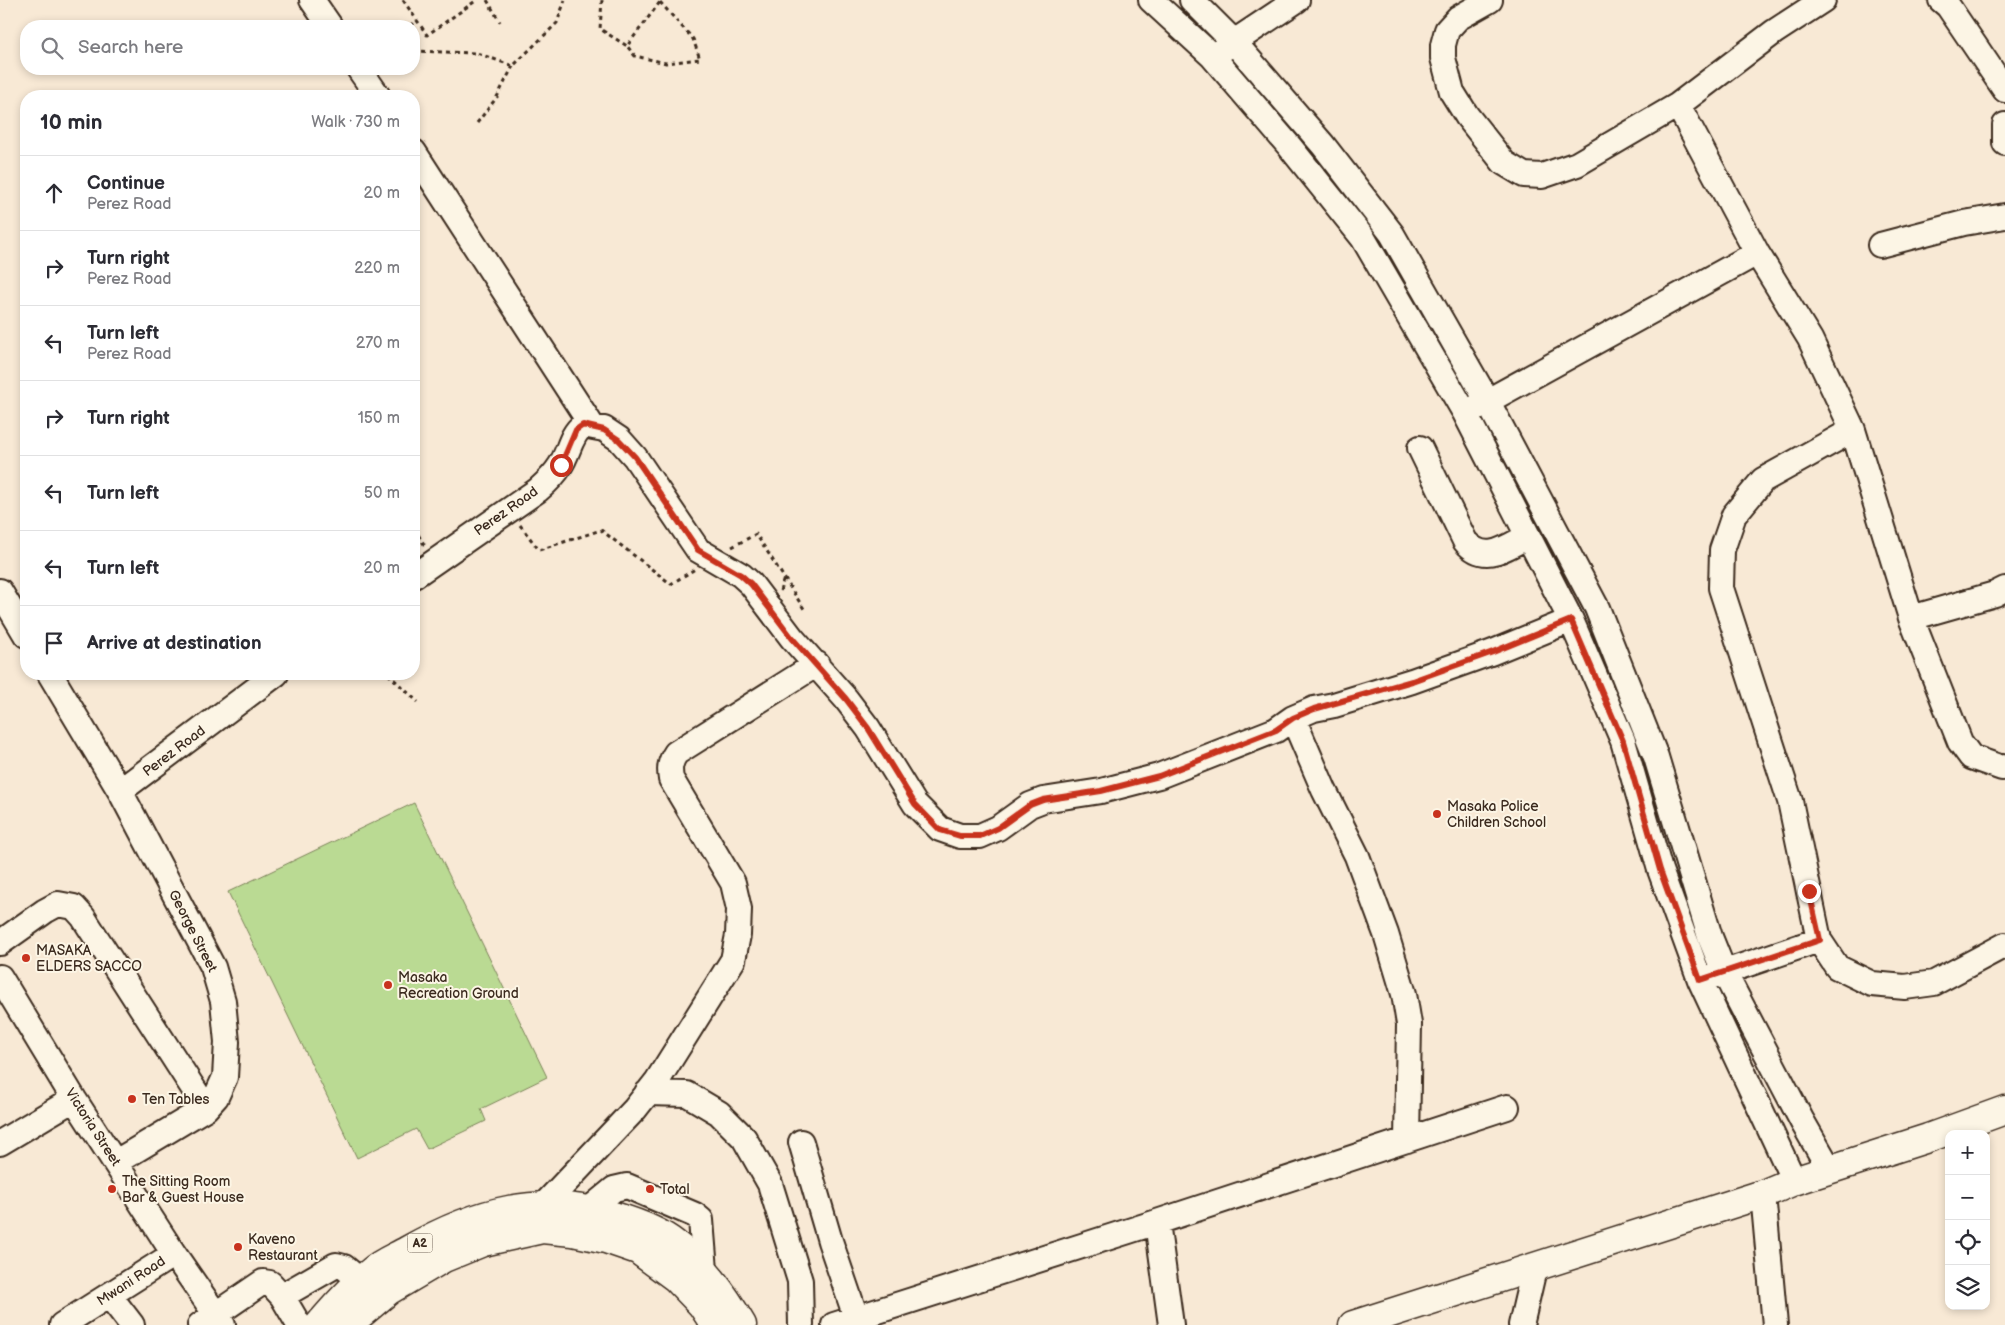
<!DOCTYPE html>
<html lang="en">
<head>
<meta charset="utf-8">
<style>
  :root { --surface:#fff; --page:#f2f2f3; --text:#2b2b33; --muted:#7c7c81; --line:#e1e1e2 }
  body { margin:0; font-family:"Balsamiq Sans",sans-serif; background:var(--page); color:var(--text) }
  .controls { position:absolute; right:15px; bottom:15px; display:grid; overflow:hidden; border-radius:10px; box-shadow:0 2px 8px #0003 }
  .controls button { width:45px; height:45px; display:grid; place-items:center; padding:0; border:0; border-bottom:1px solid var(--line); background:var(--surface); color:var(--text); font:25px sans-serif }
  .stop { position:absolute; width:15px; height:15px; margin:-11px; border:4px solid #c8321e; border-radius:50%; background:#fff }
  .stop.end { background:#c8321e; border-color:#fff; box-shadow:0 1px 5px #0008 }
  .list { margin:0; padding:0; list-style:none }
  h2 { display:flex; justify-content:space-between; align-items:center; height:65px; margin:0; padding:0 20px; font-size:21px }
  h2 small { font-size:16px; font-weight:400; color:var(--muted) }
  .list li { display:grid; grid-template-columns:32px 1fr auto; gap:15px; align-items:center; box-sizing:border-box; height:75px; padding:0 20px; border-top:1px solid var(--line) }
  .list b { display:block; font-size:19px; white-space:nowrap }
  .list p { margin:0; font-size:16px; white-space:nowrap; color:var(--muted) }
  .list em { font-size:16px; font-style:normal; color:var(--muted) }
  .icon { flex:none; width:28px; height:28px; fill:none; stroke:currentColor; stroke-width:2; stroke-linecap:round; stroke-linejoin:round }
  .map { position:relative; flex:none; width:2005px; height:1325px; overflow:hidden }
  .search { position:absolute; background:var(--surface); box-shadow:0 2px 8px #0003; left:20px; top:20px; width:400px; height:55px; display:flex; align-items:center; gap:12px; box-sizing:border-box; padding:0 18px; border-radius:20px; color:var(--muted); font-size:19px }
  .panel { position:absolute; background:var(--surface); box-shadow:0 2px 8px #0003; left:20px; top:90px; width:400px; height:590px; border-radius:20px }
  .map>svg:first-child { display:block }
  .green { fill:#bada93; stroke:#7a8258 }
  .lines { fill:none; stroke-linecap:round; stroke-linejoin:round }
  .minor-casing { stroke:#3b2a1e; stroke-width:28 }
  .major-casing { stroke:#3b2a1e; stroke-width:31 }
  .highway-casing { stroke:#3b2a1e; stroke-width:31 }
  .path { stroke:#3b2a1e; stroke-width:3; stroke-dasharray:4 4; stroke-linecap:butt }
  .minor { stroke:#fcf5e5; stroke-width:24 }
  .major { stroke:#fcf5e5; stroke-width:28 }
  .highway { stroke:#fcf5e5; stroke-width:28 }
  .route { stroke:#c8321e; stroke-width:6 }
  .poi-dot { fill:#c8321e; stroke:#fcf5e5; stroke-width:2 }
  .labels { text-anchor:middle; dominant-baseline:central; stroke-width:4; stroke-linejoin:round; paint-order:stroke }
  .shield { fill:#fcf5e5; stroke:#75675a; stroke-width:1 }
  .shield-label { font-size:12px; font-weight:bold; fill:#3b2a1e }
  .street-label { font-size:14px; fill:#3b2a1e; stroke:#fcf5e5 }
  .poi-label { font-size:14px; fill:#3b2a1e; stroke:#fcf5e5; text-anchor:start }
</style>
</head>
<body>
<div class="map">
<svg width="2005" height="1325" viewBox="0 0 2005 1325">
  <rect width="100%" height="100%" fill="#f8e9d5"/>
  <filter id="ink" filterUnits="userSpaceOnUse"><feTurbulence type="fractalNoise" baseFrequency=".02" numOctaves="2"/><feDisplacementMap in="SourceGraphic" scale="10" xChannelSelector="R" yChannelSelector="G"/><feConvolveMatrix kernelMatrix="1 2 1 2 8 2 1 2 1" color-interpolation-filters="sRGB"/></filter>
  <g filter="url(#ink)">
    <path class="green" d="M 414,803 L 547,1077 L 481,1109 L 486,1121 L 427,1149 L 416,1129 L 357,1158 L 228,892 Z"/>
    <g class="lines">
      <defs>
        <path id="minor" d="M 312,0 L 330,26
          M 1151,0 L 1212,56 L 1290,147 L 1363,238 L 1465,413 L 1571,620 L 1623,741 L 1660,870 L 1700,980 L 1794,1181
          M 1192,0 L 1234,42 L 1323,145 L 1392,234 L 1488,402 L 1597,608 L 1656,757 L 1710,937 L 1724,972 L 1802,1121 L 1830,1170
          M 1490,0 L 1458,18 L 1447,30 L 1443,45 L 1443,58 L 1452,92 L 1467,116 L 1504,163 L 1524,175 L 1542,176 L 1577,164 L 1678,105 L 1774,32 L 1823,0
          M 1941,0 L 1948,6 L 2005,90
          M 1222,50 L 1297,0
          M 359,69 L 378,96
          M 1678,105 L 1757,253 L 1810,339 L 1853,430
          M 2005,125 L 2005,143
          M 414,152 L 592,426
          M 1880,245 L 1964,223 L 2005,216
          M 1473,409 L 1757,253
          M 1420,448 L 1465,541 C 1485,565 1506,547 1528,536
          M 414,576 L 538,490 C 546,483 554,476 560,466 C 569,453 570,435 583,425 L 604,429 L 619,439 L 635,457 L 698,550 L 741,575 L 751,584 L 792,638 L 846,699 L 868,728 L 915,804 L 940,829 L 960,836 L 980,836 L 998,828 L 1030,805 L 1043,800 L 1101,791 L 1159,776 L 1276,730 L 1293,718 L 1314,709 L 1334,705 L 1412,681 L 1493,652 L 1571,620
          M 0,591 L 26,635
          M 1911,618 L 1995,594 L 2005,589
          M 50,674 L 120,791 L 213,967 L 223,1001 L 227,1042 L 225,1077 L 216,1097 L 206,1108 L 116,1162
          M 1293,718 L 1324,790 L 1357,856 L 1386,934 L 1404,994 L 1409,1024 L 1407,1140
          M 2005,767 L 2002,768 L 1971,757 L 1960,742 L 1911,618 L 1853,430 L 1763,480 L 1734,515 L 1722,550 L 1721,588 L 1790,801 L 1819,940 L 1837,967 L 1872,984 L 1905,987 L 1934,983 L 2005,945
          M 120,791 L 276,674
          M 0,943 L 45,911 L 58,904 L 74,907 L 83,917 L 206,1108
          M 0,977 L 74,1099 L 174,1254 L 223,1325
          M 1710,977 L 1819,940
          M 647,1093 L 687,1094 L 719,1113 L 744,1138 L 770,1184 L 800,1281 L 801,1325
          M 801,1142 L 830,1241 L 856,1317
          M 0,1143 L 74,1099
          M 1763,1194 L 1775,1325
          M 543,1220 L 544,1205 L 635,1109 L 657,1081 L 733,960 L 738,935 L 739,909 L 733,883 L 671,779 C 669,768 670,762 676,753 L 817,664
          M 1157,1222 L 1171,1325
          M 587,1225 L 591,1208 L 614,1189 L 627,1186 L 695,1215 L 701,1220 L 705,1270 L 698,1279
          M 109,1295 L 132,1325
          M 282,1296 L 336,1265 L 344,1267 L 361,1281
          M 62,1325 L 174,1254
          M 200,1325 L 263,1282 L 270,1283 L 282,1296 L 299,1325
          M 834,1325 L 1157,1222 L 1507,1107
          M 1521,1325 L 1534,1269"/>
        <path id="major" d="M 319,1325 C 336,1305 352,1287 372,1271 C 382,1262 396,1257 408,1250 C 477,1211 540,1193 617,1217 C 637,1223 659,1231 675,1244 C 704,1266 724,1294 742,1325
          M 349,1325 L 357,1317 L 388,1291 L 444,1258 L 483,1242 L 542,1229 L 573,1232 L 606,1239 L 638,1250 L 676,1278 L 702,1305 L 715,1325"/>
        <path id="highway" d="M 1353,1325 L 1763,1194 L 1794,1181 L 1928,1138 L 2005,1110"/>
      </defs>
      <use href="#minor" class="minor-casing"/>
      <use href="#major" class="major-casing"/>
      <use href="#highway" class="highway-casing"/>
      <path class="path" d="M 403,0 L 427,35 L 477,0
        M 487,0 L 500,22
        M 602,0 L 600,29 L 627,46
        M 660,2 L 693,39 L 700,59 L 666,63 L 635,56 L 627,46 Z
        M 411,26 L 417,20
        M 414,51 L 477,53 L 513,66 L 557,23 L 565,0
        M 477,123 L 497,97 L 513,66
        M 414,322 L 415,321
        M 520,525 L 539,550 L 601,530 L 671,584 L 695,569
        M 414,528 L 425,546
        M 732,547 L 756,534 L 806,612
        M 780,591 L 784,578
        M 388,674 L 418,702"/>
      <use href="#minor" class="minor"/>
      <use href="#major" class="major"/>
      <use href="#highway" class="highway"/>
    </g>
  </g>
  <g class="lines" filter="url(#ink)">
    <path class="route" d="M 561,465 L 576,430 L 583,425 L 604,430 L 619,440 L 635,457 L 698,550 L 741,575 L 751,584 L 792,638 L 846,699 L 868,728 L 915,804 L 940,830 L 960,836 L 980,836 L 998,828 L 1030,805 L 1043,800 L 1101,791 L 1159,776 L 1276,730 L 1293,718 L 1314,709 L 1412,681 L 1493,652 L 1571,620 L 1623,741 L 1660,870 L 1700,980 L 1820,940 L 1809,891"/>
  </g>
  <g class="poi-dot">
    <circle cx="1437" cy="814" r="5"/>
    <circle cx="26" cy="958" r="5"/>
    <circle cx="388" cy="985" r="5"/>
    <circle cx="132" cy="1099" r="5"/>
    <circle cx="112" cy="1189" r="5"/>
    <circle cx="650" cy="1189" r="5"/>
    <circle cx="238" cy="1247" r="5"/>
  </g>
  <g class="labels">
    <rect class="shield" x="407.5" y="1233.5" width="25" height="19" rx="4"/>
    <g class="shield-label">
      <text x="420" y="1243">A2</text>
    </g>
    <g class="street-label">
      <text transform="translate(506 511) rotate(-35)">Perez Road</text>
      <text transform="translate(174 751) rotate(-37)">Perez Road</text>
      <text transform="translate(193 931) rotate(63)">George Street</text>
      <text transform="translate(93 1127) rotate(57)">Victoria Street</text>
      <text transform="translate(131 1281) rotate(-33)">Mwani Road</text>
    </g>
    <g class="poi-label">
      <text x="1447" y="806">Masaka Police<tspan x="1447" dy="16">Children School</tspan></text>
      <text x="36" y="950">MASAKA<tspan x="36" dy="16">ELDERS SACCO</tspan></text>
      <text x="398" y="977">Masaka<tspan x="398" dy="16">Recreation Ground</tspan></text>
      <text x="142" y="1099">Ten Tables</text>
      <text x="122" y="1181">The Sitting Room<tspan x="122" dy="16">Bar &amp; Guest House</tspan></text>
      <text x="660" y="1189">Total</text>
      <text x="248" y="1239">Kaveno<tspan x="248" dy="16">Restaurant</tspan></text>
    </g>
  </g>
</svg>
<div class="controls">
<button>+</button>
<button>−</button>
<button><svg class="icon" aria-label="locate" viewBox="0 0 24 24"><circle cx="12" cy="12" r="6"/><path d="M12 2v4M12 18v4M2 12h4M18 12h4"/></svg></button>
<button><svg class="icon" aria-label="layers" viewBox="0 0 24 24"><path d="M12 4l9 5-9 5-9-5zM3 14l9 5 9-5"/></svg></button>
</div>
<div class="stop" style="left:561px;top:465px"></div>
<div class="stop end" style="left:1809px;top:891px"></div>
<div class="search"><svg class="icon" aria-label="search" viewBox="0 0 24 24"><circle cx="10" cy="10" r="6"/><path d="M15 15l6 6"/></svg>Search here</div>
<section class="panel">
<h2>10 min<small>Walk · 730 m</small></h2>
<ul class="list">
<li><svg class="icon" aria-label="ahead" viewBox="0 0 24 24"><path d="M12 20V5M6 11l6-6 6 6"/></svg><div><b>Continue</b><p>Perez Road</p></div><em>20 m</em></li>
<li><svg class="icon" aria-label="right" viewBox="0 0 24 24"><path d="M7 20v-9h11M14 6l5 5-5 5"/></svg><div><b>Turn right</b><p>Perez Road</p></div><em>220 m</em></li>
<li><svg class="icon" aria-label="left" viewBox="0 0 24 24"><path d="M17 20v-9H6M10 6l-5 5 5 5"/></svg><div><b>Turn left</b><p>Perez Road</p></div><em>270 m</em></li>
<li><svg class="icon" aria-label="right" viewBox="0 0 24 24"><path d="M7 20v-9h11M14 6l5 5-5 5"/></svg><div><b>Turn right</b></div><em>150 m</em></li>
<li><svg class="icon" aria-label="left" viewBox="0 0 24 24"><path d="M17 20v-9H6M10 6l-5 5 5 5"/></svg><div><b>Turn left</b></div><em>50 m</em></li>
<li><svg class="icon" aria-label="left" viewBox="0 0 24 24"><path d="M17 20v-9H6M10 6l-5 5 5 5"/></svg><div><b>Turn left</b></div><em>20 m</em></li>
<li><svg class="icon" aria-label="arrive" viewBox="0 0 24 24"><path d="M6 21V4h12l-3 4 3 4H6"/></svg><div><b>Arrive at destination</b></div></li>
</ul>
</section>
</div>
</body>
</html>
